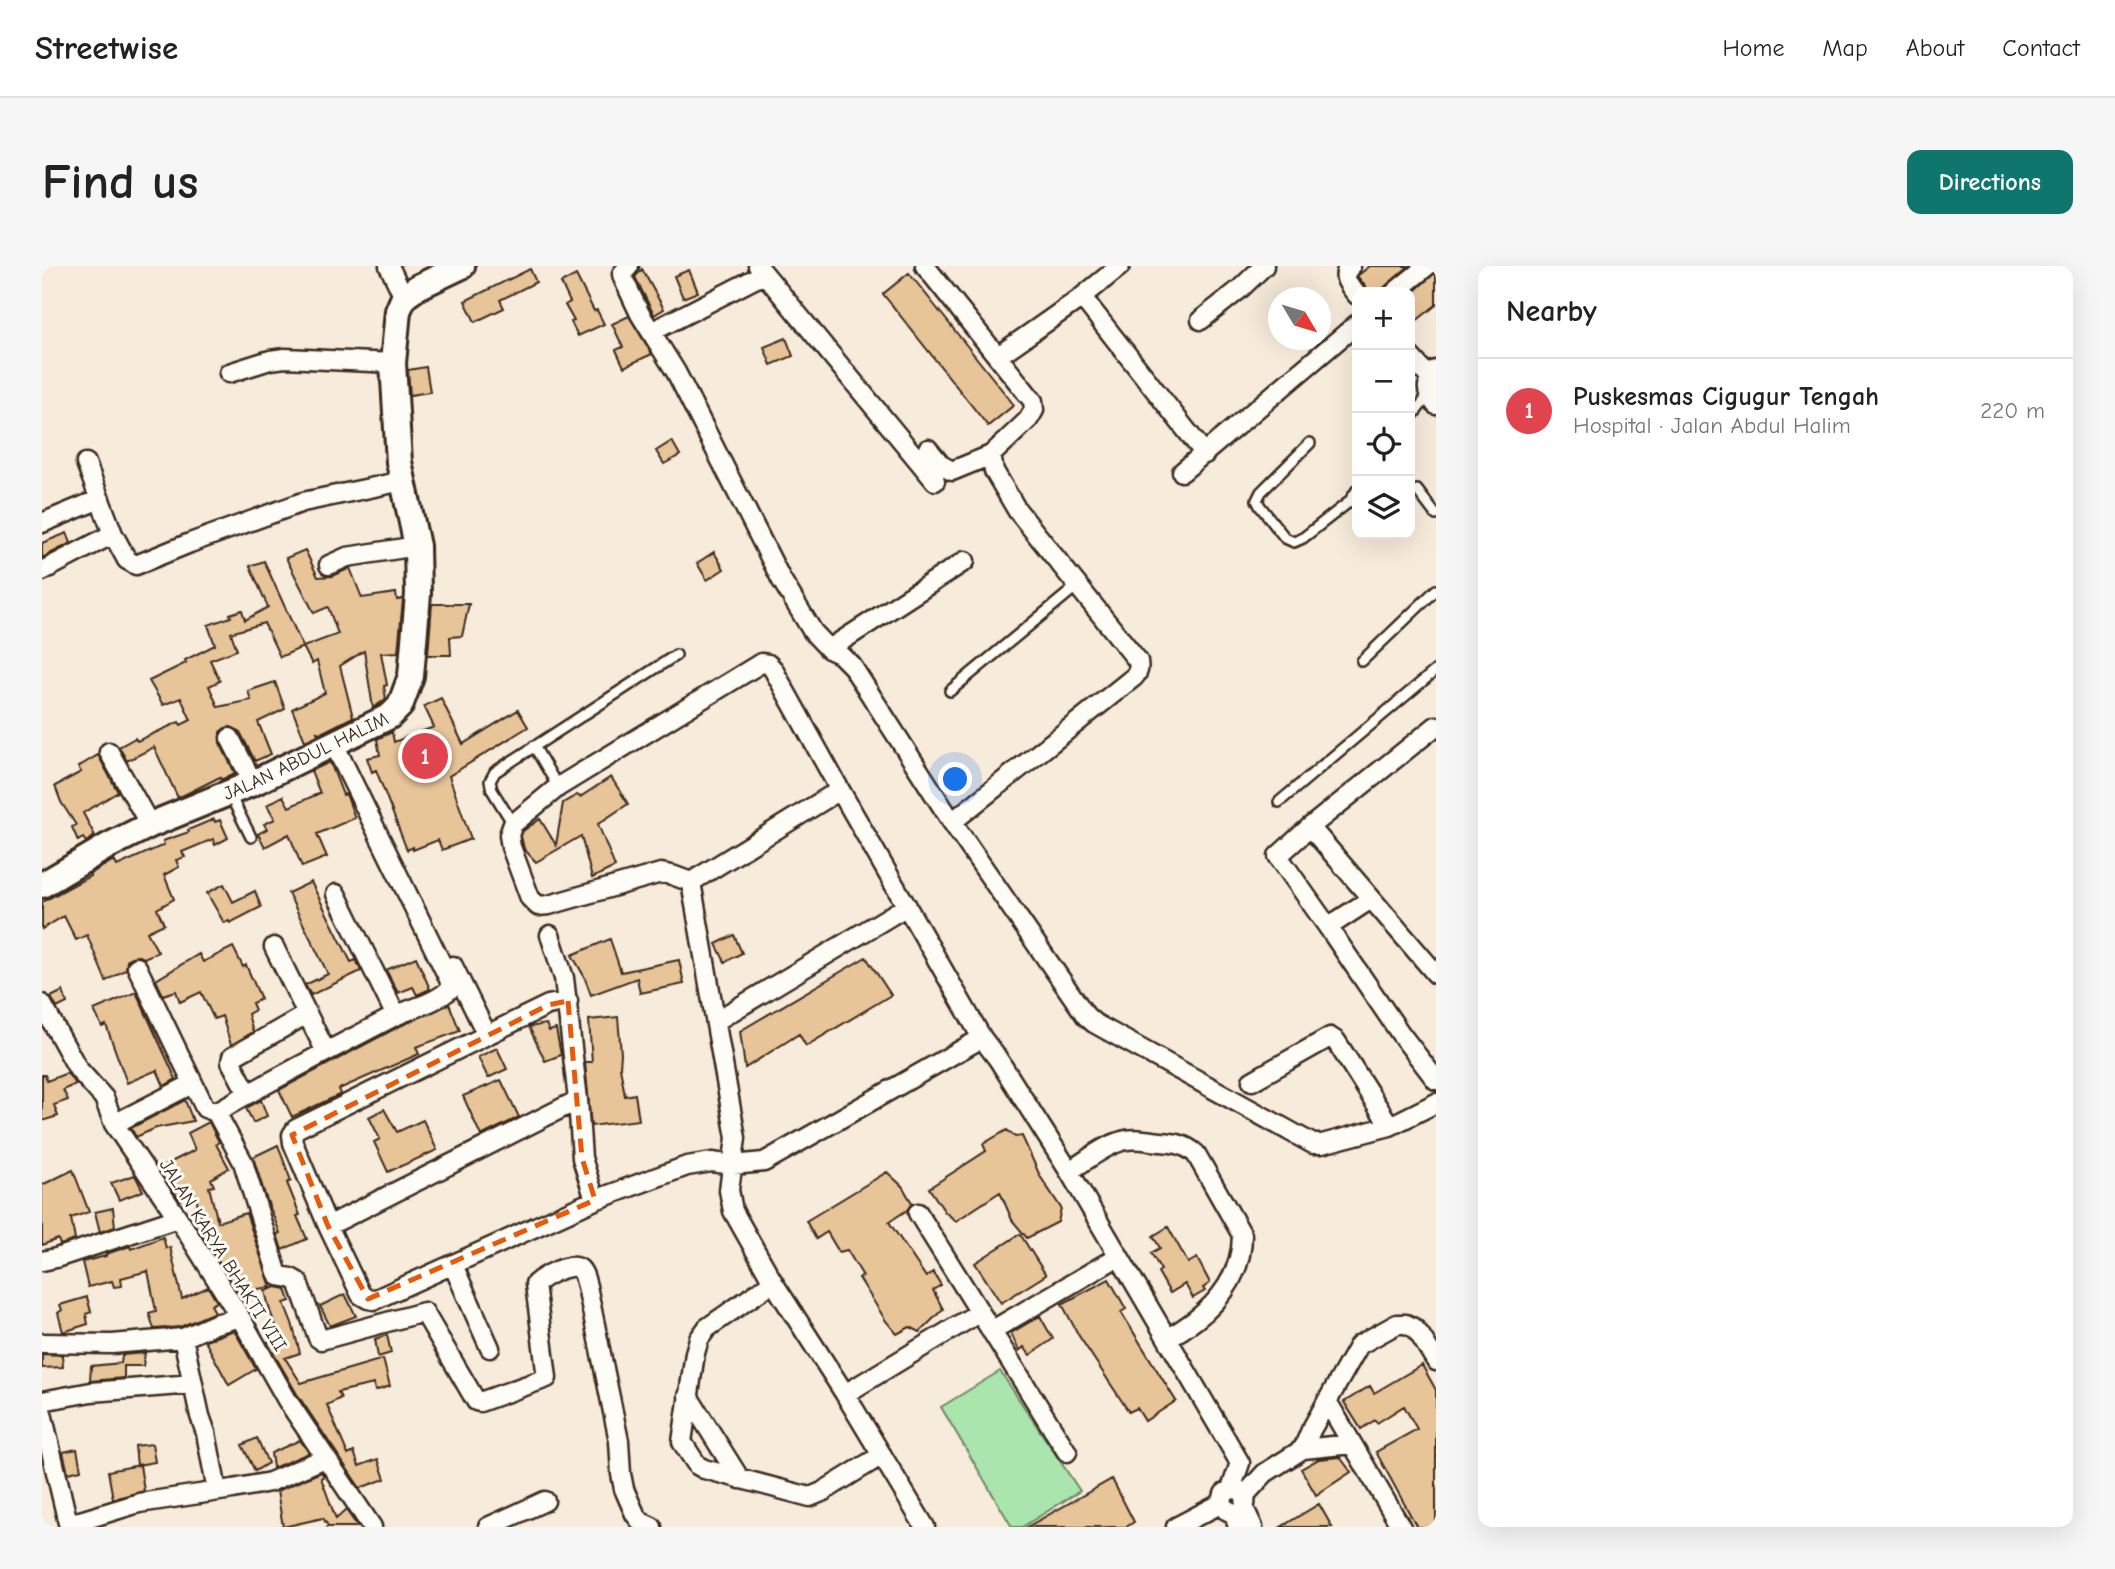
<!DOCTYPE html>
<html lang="en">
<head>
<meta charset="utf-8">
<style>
  :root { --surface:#fff; --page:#f6f6f6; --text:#222; --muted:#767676; --line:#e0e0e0; --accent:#0f766e }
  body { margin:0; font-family:"Comic Neue",sans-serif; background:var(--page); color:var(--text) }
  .controls { position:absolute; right:21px; top:21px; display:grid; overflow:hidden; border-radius:14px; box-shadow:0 7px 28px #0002 }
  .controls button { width:63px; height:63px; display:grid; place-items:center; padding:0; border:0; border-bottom:2px solid var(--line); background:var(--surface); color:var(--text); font:35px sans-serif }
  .compass { position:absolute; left:1226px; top:21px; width:63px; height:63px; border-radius:50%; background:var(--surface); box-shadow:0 7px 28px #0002; rotate:128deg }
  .you { position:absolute; left:914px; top:514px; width:24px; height:24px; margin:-18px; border:5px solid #fff; border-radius:50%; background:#1a73e8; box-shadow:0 0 0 10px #1a73e833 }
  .badge { display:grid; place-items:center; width:46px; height:46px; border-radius:50%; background:var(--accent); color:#fff; font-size:23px; font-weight:700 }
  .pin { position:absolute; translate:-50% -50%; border:4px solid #fff; box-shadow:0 2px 7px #0006 }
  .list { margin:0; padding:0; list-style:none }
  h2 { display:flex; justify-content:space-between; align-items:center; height:91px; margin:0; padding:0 28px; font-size:30px }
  h2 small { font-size:23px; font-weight:400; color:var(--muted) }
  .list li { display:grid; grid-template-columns:46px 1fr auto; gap:21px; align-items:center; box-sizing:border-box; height:105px; padding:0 28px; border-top:2px solid var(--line) }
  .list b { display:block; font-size:26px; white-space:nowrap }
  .list p { margin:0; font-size:23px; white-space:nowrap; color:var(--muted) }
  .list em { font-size:23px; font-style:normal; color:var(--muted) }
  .icon { flex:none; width:38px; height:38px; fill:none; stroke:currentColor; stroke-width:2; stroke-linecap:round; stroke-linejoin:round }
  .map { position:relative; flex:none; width:1394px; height:1261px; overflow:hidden; border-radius:14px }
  header { display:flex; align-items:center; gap:42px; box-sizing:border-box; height:98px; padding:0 35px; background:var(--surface); border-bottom:2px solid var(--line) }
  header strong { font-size:33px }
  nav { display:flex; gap:38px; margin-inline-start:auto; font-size:24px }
  .intro { display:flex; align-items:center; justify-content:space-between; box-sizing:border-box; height:168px; padding:0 42px }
  h1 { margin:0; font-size:49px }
  .button { padding:18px 32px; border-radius:14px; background:var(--accent); color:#fff; font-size:24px; font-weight:700 }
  main { display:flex; gap:42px; padding:0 42px }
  aside { flex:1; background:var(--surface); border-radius:14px; box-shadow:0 7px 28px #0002 }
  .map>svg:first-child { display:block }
  .green { fill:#a9e5ac; stroke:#728865; stroke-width:2 }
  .building { fill:#e8c499; stroke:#3b2a1e; stroke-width:2 }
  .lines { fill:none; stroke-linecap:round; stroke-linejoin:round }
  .lane-casing { stroke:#3b2a1e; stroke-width:14 }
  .street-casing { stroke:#3b2a1e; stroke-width:23 }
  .secondary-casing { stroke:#3b2a1e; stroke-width:30 }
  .lane { stroke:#fdfcf7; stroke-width:9 }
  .street { stroke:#fdfcf7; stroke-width:18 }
  .secondary { stroke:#fdfcf7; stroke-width:24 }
  .marked { fill:none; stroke:#e8590c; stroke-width:5; stroke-dasharray:14 9; stroke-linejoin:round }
  .labels { text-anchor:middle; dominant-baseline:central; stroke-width:6; stroke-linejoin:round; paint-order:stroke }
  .street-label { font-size:19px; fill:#3b2a1e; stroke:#fdfcf7 }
</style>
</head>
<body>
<header>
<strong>Streetwise</strong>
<nav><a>Home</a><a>Map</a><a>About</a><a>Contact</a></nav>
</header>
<div class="intro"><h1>Find us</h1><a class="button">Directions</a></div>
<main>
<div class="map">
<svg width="1394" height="1261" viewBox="0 0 1394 1261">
  <rect width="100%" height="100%" fill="#f7ebdb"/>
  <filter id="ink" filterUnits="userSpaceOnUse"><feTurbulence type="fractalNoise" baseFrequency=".0143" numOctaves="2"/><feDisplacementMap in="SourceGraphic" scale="14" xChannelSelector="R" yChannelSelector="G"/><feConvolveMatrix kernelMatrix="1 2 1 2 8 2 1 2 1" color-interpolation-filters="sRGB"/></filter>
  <g filter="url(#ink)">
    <path class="green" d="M 958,1105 L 1038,1225 L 980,1261 L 970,1261 L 899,1141 Z"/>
    <path class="building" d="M 1328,0 L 1367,0 L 1337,26 L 1328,26 L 1315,10 Z
      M 488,3 L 494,16 L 458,34 L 462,42 L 433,56 L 423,35 Z
      M 600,3 L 622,43 L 612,49 L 593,11 Z
      M 647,4 L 656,26 L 641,32 L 632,10 Z
      M 1394,6 L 1394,39 L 1368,60 L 1368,29 Z
      M 867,7 L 972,139 L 946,160 L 841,28 Z
      M 534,9 L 552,45 L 555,44 L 562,58 L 536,70 L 529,56 L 532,55 L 523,39 L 528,36 L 519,17 Z
      M 587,50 L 610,88 L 582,101 L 574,84 L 581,81 L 570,58 Z
      M 744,72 L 751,90 L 729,99 L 722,81 Z
      M 384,101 L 388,126 L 368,129 L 366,104 Z
      M 630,175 L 638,189 L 622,198 L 614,185 Z
      M 25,267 L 29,277 L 0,292 L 0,277 Z
      M 263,284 L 276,311 L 291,310 L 308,302 L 320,332 L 354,327 L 355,334 L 361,333 L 356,386 L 339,387 L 345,419 L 342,420 L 344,433 L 331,442 L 322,385 L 298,400 L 311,451 L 279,467 L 275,466 L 276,469 L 263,475 L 250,443 L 283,427 L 275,395 L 270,398 L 261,381 L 296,368 L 286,341 L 272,347 L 244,292 Z
      M 672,286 L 682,303 L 665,314 L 655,297 Z
      M 222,295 L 261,381 L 238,391 L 222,357 L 189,367 L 195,384 L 168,394 L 178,415 L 167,420 L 176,441 L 209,434 L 206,425 L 233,416 L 243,443 L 216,456 L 229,488 L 213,495 L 198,466 L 189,461 L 183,462 L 178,466 L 178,477 L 193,507 L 179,514 L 178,511 L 136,532 L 112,481 L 85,495 L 77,481 L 93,472 L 95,475 L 137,456 L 139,459 L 149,454 L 139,432 L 121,439 L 107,415 L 144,397 L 143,394 L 173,379 L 166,359 L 189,351 L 188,348 L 200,344 L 203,354 L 226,341 L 208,300 Z
      M 390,338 L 427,338 L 420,370 L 408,371 L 409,389 L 386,389 Z
      M 399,432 L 421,478 L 476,444 L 486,461 L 407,510 L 429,573 L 400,584 L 396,574 L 371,584 L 371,581 L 365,584 L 334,504 L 330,506 L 325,492 L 338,489 L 335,473 L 350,466 L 352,476 L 392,461 L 382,440 Z
      M 56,489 L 76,526 L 41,547 L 53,570 L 44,576 L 41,572 L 36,575 L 30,561 L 34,559 L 19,536 L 13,520 L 39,506 L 36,501 Z
      M 288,496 L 301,529 L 304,528 L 313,552 L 275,568 L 285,591 L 260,601 L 247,568 L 223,581 L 216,568 L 225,563 L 222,558 L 233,553 L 225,539 L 241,530 L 247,541 L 278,527 L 269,505 Z
      M 569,511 L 586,538 L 556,558 L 573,601 L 550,612 L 539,570 L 494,596 L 482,583 L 479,570 L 481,565 L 498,553 L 514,579 L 521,537 L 535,529 L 538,531 Z
      M 172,553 L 173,556 L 178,554 L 186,572 L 173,579 L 171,573 L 140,586 L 143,591 L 134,594 L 137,601 L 122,609 L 132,633 L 115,643 L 122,658 L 105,666 L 116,686 L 102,692 L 97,690 L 89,691 L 85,695 L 84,703 L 64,715 L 45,669 L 34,674 L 22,650 L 0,663 L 0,636 L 48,610 L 48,608 L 72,594 L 75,600 L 122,579 L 121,575 L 147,566 L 146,564 Z
      M 269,616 L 309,696 L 314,694 L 319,705 L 269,729 L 263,719 L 286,708 L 246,627 Z
      M 182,618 L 191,636 L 213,625 L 219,641 L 188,657 L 187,655 L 182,657 L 165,627 Z
      M 692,669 L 700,687 L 683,696 L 674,678 Z
      M 568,673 L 579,706 L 637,694 L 642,718 L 598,727 L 595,712 L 549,729 L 542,710 L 530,689 Z
      M 191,681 L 201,701 L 204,699 L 219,733 L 210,737 L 213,744 L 206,748 L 211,766 L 189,779 L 180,750 L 172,753 L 159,726 L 138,736 L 134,725 L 121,729 L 114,714 L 157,688 L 161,696 Z
      M 374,691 L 388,723 L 375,729 L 371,721 L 356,727 L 344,704 Z
      M 824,691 L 849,729 L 764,780 L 757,768 L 703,802 L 698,765 Z
      M 21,725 L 25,737 L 15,742 L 9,731 Z
      M 94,726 L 134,813 L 122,820 L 115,804 L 85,817 L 64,759 L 60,761 L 52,744 Z
      M 407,738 L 418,765 L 374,781 L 377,788 L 297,823 L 299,828 L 250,851 L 237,824 L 356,761 Z
      M 576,751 L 579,788 L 578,801 L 583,830 L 593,828 L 597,854 L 549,860 L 543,796 L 550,796 L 547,754 Z
      M 504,758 L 507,765 L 514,763 L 519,789 L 503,795 L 487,761 Z
      M 455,782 L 465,803 L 446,812 L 436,791 Z
      M 25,807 L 34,818 L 21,824 L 26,834 L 12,839 L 16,850 L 0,855 L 0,809 L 3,809 L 5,815 Z
      M 459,814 L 477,851 L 439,870 L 421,830 Z
      M 143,834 L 151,855 L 114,862 L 94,871 L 89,862 Z
      M 219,834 L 225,850 L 211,857 L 204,842 Z
      M 342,843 L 355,866 L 381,854 L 395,884 L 346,906 L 332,876 L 338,873 L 327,851 Z
      M 167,856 L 177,876 L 174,878 L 187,902 L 169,913 L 172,920 L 167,921 L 176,956 L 204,947 L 229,1021 L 195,1026 L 155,961 L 161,959 L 153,928 L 138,934 L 130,923 L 133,922 L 123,899 L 153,884 L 146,867 Z
      M 965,864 L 973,871 L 980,870 L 998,910 L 1019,942 L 1016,956 L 985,972 L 970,954 L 958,926 L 914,955 L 903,946 L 887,922 L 944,885 L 941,878 Z
      M 236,879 L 249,915 L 245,917 L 258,949 L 255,950 L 265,973 L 240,984 L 235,968 L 238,967 L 223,929 L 211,891 Z
      M 31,904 L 47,946 L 29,952 L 33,974 L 18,979 L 16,973 L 0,979 L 0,919 Z
      M 845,906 L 860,920 L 870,937 L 865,944 L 847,956 L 884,1011 L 891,1006 L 899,1019 L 891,1024 L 901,1043 L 878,1066 L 868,1061 L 855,1068 L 844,1055 L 817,1012 L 821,1010 L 805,984 L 797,986 L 785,966 L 774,973 L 764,955 Z
      M 93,909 L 101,925 L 77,934 L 69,917 Z
      M 71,942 L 73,961 L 58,966 L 53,946 Z
      M 1126,961 L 1146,997 L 1155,992 L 1168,1017 L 1161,1022 L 1163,1025 L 1151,1032 L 1143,1018 L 1128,1027 L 1116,1006 L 1119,1004 L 1109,987 L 1118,982 L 1111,970 Z
      M 978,968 L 1004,1009 L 959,1037 L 933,997 Z
      M 121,971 L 124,982 L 128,981 L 140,1033 L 166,1021 L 175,1036 L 169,1039 L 173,1046 L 138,1061 L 112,1063 L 107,1047 L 114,1045 L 106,1005 L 79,1012 L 80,1020 L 72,1021 L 70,1015 L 46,1021 L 40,996 L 64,990 L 64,988 L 88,980 L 89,983 Z
      M 1067,1013 L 1084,1043 L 1079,1046 L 1134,1135 L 1103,1155 L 1095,1142 L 1087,1146 L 1037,1070 L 1020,1038 Z
      M 234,1021 L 244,1023 L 248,1035 L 242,1037 L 250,1057 L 258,1087 L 243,1092 L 259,1117 L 341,1093 L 348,1120 L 333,1125 L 332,1118 L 296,1126 L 299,1132 L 285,1139 L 306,1189 L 312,1186 L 317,1200 L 336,1193 L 343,1213 L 318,1222 L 255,1128 L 225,1076 L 239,1073 L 228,1045 L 223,1025 Z
      M 303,1028 L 314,1050 L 288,1060 L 278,1040 Z
      M 45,1031 L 49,1046 L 44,1048 L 46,1058 L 21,1066 L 16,1047 L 20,1044 L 18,1039 Z
      M 998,1050 L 1011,1073 L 988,1089 L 982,1081 L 977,1085 L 969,1067 Z
      M 192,1064 L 214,1103 L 187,1119 L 163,1075 Z
      M 345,1069 L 349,1087 L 336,1091 L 333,1073 Z
      M 103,1087 L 101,1100 L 82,1100 L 82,1112 L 48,1115 L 49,1100 L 79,1097 L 80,1089 Z
      M 0,1088 L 20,1089 L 21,1101 L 0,1102 Z
      M 1380,1099 L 1394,1124 L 1394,1261 L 1375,1261 L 1334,1186 L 1375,1163 L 1362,1140 L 1335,1157 L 1333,1154 L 1319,1163 L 1302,1136 L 1328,1120 L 1332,1127 Z
      M 215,1172 L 226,1197 L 213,1205 L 200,1179 Z
      M 258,1174 L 267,1187 L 231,1202 L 229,1187 Z
      M 110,1178 L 113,1196 L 95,1199 L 93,1180 Z
      M 35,1183 L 39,1204 L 26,1207 L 21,1186 Z
      M 1298,1191 L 1309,1206 L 1274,1229 L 1259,1203 L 1277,1193 Z
      M 98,1199 L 102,1225 L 71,1233 L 66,1205 Z
      M 279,1206 L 282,1210 L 279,1212 L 294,1253 L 304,1244 L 316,1261 L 285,1261 L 286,1260 L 281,1252 L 241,1261 L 235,1225 Z
      M 1070,1213 L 1092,1256 L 1084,1261 L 985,1261 Z
      M 1277,1238 L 1290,1261 L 1239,1261 Z"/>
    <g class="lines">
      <defs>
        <path id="lane" d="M 1368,153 L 1386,130
          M 1268,177 L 1219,226 L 1215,234 L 1218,240 L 1243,272 L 1252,276 L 1261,272 L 1307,236 L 1315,224
          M 1375,224 L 1394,249
          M 1320,395 L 1394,324
          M 908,425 L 1035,320
          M 492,480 L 516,521
          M 188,529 L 209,571
          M 1237,536 L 1394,404
          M 471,558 L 450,524 L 448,515 L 453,506 L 634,389"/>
        <path id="street" d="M 347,0 L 362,31
          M 587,0 L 580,8 L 581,12 L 598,48 L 634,106 L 739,313 L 771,366 L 787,383 L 798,388 L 810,400 L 910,556 L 1044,750 L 1052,757 L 1271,878 L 1280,878 L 1348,860
          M 716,0 L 893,215
          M 883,0 L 991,135 L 992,144 L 986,154 L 949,189 L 910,205 L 899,199 L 886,183
          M 1309,0 C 1297,10 1308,20 1315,29
          M 1353,26 L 1385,0
          M 1040,31 L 1163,188
          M 1159,54 L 1198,23 L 1222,0
          M 609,66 L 722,8
          M 956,90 L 1040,31 L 1078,0
          M 1368,90 L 1388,112
          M 1394,104 C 1383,118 1383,125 1394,139
          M 187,107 L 228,94 L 243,92 L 351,97
          M 44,197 L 71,268 L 85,294 L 94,299 L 148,277 L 261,236 L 361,215
          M 1140,206 L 1315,58
          M 0,257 L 58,233
          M 287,299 L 305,291 L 375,280
          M 0,305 L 71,268
          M 787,383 L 923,295
          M 188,472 L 211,517
          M 67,486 L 108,559
          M 910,556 L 1092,411 C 1097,405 1097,402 1096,395 L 975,244 L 952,205 L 949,189
          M 1268,561 L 1394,708
          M 649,616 L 798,524
          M 294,628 L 354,750
          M 1329,633 L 1286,661 L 1358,767 L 1394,814
          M 1286,661 L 1236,590 L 1268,561 L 1394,460
          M 508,669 L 522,712 L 536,834 L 540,892 L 553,934
          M 232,681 L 284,786
          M 411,700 L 445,769
          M 95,701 L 163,842 L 174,846 L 201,896 L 235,1006 L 237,1010 L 249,1012 L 256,1016 L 276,1072 L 279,1074 L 382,1046 L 434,1135 L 438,1136 L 505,1112 L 493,1018 C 501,1011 528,995 538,1003 C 543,1008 543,1014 545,1020 L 577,1175 L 579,1208 L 582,1223 L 593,1248 L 599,1256 L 610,1261
          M 526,735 L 506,739 L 254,863 L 250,869 L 251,877 L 286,960 L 319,1029 L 326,1033 L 332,1034 L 553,934 L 645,900 L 670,896 L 691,899 L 722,896 L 940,772
          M 0,738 L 36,803 L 62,832 L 72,858 L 136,952 L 198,1051 L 245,1134 L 330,1261
          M 674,755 L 865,640
          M 1210,815 L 1288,771 L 1294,775 L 1348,860 L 1394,837
          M 206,828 L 189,796 L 190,791 L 265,748
          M 174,846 C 232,813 291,782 351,751 C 369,742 395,737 409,722 L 407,713 L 292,478
          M 72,858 L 150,818
          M 1027,905 C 1043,896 1061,880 1080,875 C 1092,871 1106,875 1119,876 C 1133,877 1143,878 1154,888 L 1200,969 C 1200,1017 1165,1050 1126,1072
          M 876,947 L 1025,1186
          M 286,960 L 536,834
          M 0,995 L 14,992 L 136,952
          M 411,999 L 448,1082
          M 731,1016 L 665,1062 L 657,1073 L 653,1087 L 640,1176 L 655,1199 L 662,1203 L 768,1231 L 780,1226 L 840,1189
          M 949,1065 L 1077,990
          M 141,1072 L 158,1150 L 164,1167 L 175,1225
          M 0,1077 L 70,1078 L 141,1072 L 173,1058 L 198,1051
          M 803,1128 L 938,1046
          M 646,1130 L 698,1213
          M 0,1135 L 49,1126 L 151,1118
          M 1285,1135 L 1359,1261
          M 0,1147 L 26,1257 L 38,1255 L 97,1237 L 191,1223 L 228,1216 L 283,1192
          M 1261,1183 L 1310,1178
          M 1203,1229 L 1223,1207 L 1261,1183 L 1269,1164 L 1317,1079 L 1355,1058 L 1364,1058 L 1372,1062 L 1378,1069 L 1394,1095
          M 446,1261 L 503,1235
          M 883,1261 L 803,1128 L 731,1016 L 691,945 L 687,924 L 694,872 L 649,616 L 630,609 L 619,607 L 507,639 L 496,640 L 488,632 L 469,581 L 467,569 L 471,558 L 516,521 L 719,397 L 726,398 L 731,403 L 798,524 L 940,772 L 956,793 L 1027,905 L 1198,1197 L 1189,1223
          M 1134,1261 L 1180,1237
          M 1196,1261 L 1192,1248 L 1184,1244 L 1180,1237 L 1182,1228 C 1194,1217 1208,1227 1202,1242 L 1211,1261"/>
        <g id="secondary">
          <path id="s1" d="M 0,619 L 66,580 L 108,559 L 211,517 L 348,450 L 358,440 L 369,410 L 376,328 L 375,280 L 357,196 L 351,97 L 356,45 L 362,31 L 376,21 L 420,0"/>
        </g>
      </defs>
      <use href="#lane" class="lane-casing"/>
      <use href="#street" class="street-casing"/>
      <use href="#secondary" class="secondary-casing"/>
      <use href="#lane" class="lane"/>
      <use href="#street" class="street"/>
      <use href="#secondary" class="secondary"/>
    </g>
  </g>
  <path class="marked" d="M 526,735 L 540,892 L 553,934 L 326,1033 L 286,960 L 250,869 L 506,739 Z"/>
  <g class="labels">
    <g class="street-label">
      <text stroke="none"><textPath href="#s1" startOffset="294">JALAN ABDUL HALIM</textPath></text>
      <text transform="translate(181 989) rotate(58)">JALAN KARYA BHAKTI VIII</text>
    </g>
  </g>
</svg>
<div class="controls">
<button>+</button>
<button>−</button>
<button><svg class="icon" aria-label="locate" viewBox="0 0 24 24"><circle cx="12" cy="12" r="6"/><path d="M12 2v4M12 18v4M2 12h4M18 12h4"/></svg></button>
<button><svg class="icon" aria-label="layers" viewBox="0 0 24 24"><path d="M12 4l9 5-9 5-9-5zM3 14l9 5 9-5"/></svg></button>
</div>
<svg class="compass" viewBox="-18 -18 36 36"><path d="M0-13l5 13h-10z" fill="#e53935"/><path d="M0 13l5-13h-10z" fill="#767676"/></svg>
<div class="you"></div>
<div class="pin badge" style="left:383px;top:490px;background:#e0444e">1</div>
</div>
<aside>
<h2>Nearby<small></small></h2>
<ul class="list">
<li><span class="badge" style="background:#e0444e">1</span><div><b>Puskesmas Cigugur Tengah</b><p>Hospital · Jalan Abdul Halim</p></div><em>220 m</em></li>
</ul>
</aside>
</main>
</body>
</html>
